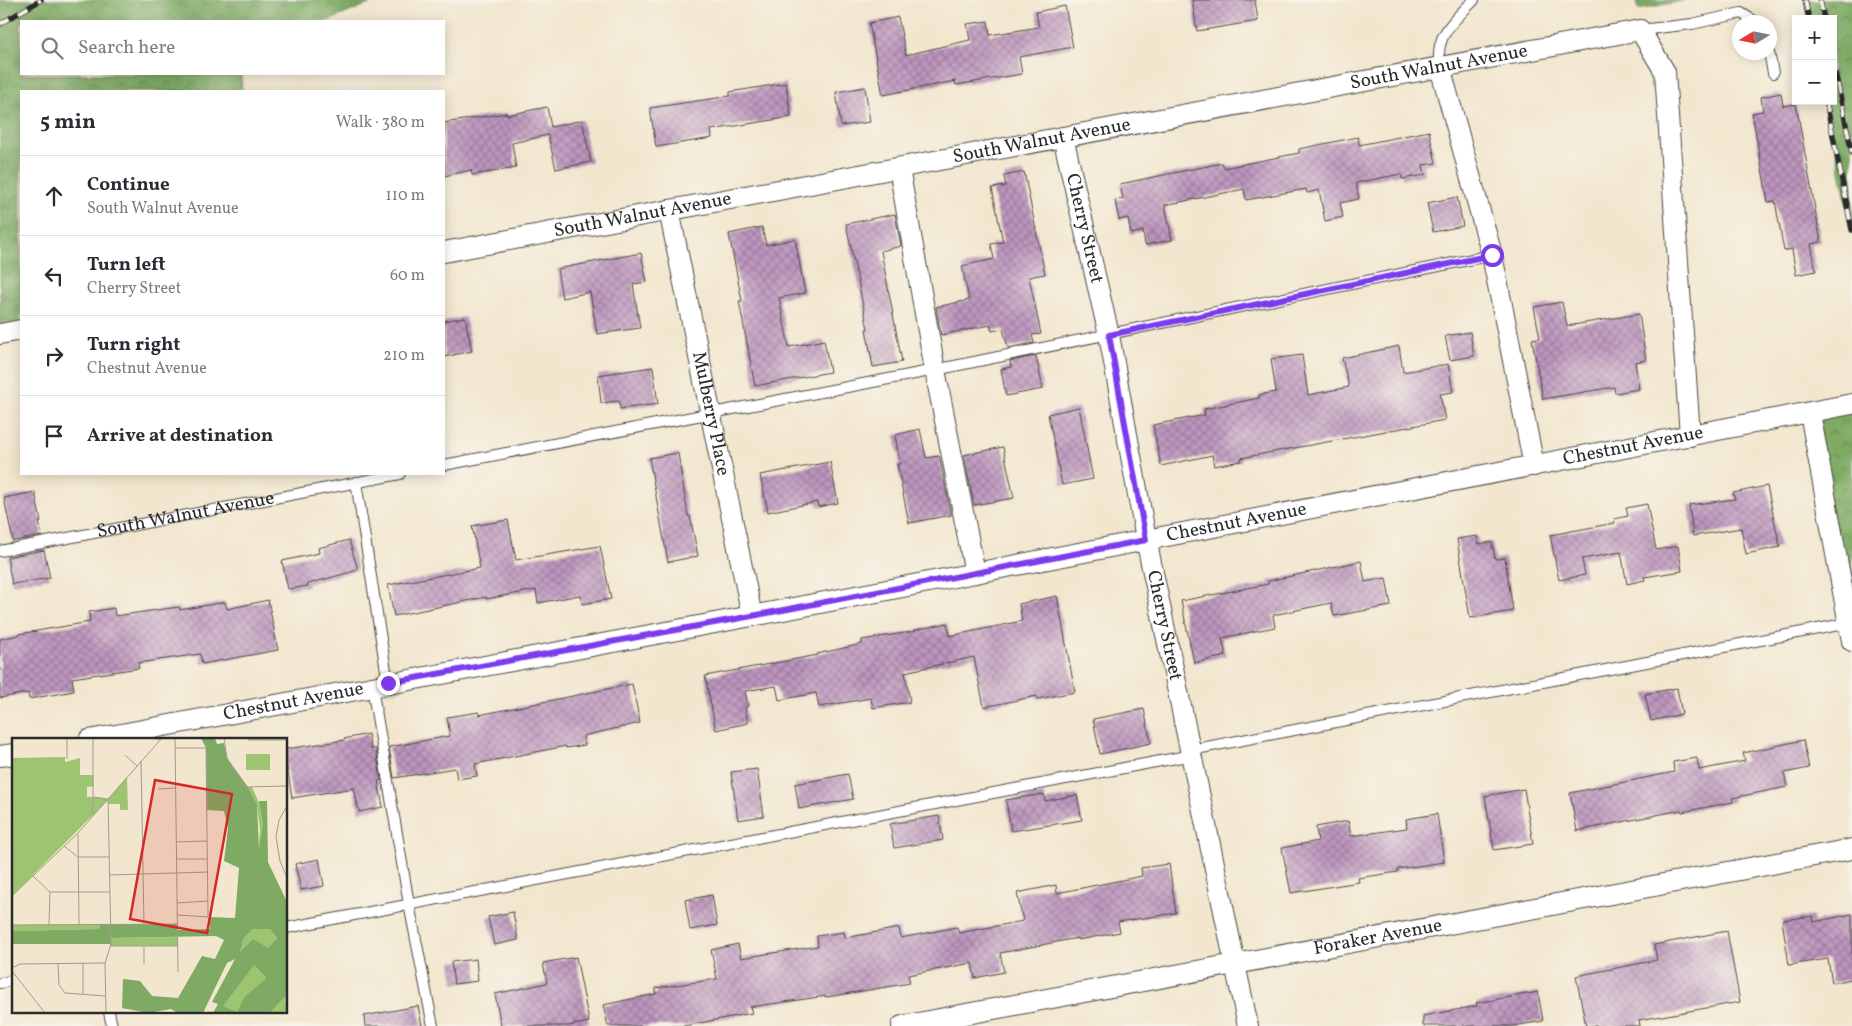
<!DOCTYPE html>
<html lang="en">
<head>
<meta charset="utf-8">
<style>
  :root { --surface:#fff; --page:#f7f7f7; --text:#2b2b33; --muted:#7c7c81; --line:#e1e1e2 }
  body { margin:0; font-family:Vollkorn,serif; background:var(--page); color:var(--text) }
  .controls { position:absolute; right:15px; top:15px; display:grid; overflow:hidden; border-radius:0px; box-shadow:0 2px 12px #0003 }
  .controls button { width:45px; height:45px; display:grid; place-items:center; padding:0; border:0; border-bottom:1px solid var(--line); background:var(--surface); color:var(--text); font:25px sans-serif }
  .compass { position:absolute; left:1732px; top:15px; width:45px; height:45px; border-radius:50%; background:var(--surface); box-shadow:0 2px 12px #0003; rotate:260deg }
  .stop { position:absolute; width:15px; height:15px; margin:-11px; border:4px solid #7c3aed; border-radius:50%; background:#fff }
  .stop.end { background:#7c3aed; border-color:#fff; box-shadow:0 1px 5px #0008 }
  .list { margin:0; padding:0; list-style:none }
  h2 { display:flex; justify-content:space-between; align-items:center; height:65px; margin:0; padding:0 20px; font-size:21px }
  h2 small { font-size:16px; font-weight:400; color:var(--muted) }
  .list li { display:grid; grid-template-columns:32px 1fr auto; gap:15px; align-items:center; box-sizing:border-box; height:80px; padding:0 20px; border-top:1px solid var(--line) }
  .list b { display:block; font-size:19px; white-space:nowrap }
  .list p { margin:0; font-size:16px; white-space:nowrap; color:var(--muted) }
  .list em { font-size:16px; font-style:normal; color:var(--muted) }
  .icon { flex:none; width:28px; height:28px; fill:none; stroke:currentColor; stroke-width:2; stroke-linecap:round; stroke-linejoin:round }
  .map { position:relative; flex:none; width:1852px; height:1026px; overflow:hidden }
  .search { position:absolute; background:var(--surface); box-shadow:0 2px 12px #0003; left:20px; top:20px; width:425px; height:55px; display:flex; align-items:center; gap:12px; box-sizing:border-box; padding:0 18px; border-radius:0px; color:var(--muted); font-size:19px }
  .panel { position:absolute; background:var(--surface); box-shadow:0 2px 12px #0003; left:20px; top:90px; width:425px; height:385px; border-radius:0px }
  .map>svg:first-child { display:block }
  .forest { fill:url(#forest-crowns); stroke:#546a47 }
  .building { fill:url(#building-cross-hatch) }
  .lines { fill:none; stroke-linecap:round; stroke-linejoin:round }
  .service-casing { stroke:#494743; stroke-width:12 }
  .minor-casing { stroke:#494743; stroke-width:22 }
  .service { stroke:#fff; stroke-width:10 }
  .minor { stroke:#fff; stroke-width:20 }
  .rail-casing { stroke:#2b2b2b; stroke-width:5.5 }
  .rail { stroke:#f7f3e8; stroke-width:4; stroke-dasharray:11; stroke-linecap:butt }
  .route { stroke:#7c3aed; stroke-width:6 }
  .labels { text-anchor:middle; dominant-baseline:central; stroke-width:4.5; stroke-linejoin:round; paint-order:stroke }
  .street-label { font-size:19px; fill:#2b2b2b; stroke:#f7f3e8 }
  .inset-road { fill:none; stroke:#a29b8d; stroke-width:1 }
  .view { fill:#d62828; fill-opacity:0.15; stroke:#d62828; stroke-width:2.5 }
  .inset-edge { fill:none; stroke:#2b2b2b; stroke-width:2.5 }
</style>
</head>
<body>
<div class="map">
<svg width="1852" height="1026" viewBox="0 0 1852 1026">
  <defs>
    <pattern id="forest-crowns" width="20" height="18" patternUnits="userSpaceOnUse" patternTransform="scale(1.25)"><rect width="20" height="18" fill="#7eaa63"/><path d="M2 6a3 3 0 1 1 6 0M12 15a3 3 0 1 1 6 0" fill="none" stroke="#678b52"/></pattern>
    <pattern id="building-cross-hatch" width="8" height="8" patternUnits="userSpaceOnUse" patternTransform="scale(1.25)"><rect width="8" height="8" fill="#bd95be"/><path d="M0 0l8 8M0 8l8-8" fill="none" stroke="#9a7a9b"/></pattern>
  </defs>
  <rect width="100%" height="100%" fill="#f7f3e8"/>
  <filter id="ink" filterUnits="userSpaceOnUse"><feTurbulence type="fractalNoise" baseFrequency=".02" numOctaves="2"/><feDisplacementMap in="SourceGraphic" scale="10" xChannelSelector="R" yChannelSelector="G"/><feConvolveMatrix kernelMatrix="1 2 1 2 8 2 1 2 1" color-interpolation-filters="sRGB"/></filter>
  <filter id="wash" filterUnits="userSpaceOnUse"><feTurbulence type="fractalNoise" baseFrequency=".0096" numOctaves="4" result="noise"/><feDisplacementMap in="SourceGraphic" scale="20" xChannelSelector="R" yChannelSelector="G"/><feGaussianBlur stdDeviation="1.12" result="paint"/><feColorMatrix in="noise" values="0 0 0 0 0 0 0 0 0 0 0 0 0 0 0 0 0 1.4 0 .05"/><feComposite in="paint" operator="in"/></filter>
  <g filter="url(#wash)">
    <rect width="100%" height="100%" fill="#f2e6ce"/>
    <path class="forest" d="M 0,0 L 378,0 L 328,21 L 21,21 L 21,74 L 241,74 L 242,91 L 21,91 L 21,330 L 0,334 Z
      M 1637,0 L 1686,0 L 1638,10 Z
      M 1805,0 L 1852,0 L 1852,230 L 1826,101 L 1833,101 L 1833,19 L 1809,19 Z
      M 1852,404 L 1852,641 L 1810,413 Z"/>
    <g id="blocks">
      <path class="building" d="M 1192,0 L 1255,0 L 1258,21 L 1197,31 Z
        M 1065,6 L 1073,47 L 1019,57 L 1022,74 L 956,85 L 955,81 L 883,95 L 869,23 L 898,17 L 906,55 L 970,40 L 967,24 L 988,21 L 990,35 L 1039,27 L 1036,12 Z
        M 786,83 L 791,117 L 711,130 L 712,138 L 656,147 L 650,108 L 730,96 L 730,92 Z
        M 865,87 L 870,122 L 841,126 L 836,92 Z
        M 1781,93 L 1783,106 L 1796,104 L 1821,242 L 1811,244 L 1816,271 L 1796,275 L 1792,249 L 1784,251 L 1775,201 L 1768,202 L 1752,113 L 1763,111 L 1761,97 Z
        M 547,107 L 551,127 L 582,120 L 591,162 L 556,169 L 548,135 L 512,143 L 516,168 L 472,175 L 471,170 L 444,176 L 444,123 L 507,113 L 507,115 Z
        M 1429,131 L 1436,163 L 1423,165 L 1425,175 L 1402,179 L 1401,174 L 1356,183 L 1359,199 L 1340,203 L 1343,217 L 1325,221 L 1319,190 L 1307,193 L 1306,189 L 1246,200 L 1244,189 L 1165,205 L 1172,240 L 1145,245 L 1143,231 L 1131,234 L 1128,218 L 1119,220 L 1115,200 L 1123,199 L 1120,184 L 1222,163 L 1224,168 L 1299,153 L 1299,149 L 1358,137 L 1359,145 Z
        M 1024,172 L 1045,274 L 1029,277 L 1041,334 L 1032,335 L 1034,343 L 1008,348 L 1003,329 L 992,331 L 990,325 L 941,335 L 936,307 L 969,300 L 962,266 L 994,259 L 991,244 L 1003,242 L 992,188 L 1006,186 L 1004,176 Z
        M 1457,197 L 1463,226 L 1433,232 L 1427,203 Z
        M 895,214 L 901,246 L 881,251 L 902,362 L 873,367 L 866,329 L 868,329 L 846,224 Z
        M 762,227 L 766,245 L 795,239 L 805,293 L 779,298 L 789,347 L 824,340 L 830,372 L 755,386 L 739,301 L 742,301 L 729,234 Z
        M 641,253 L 647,282 L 633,284 L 640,328 L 597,334 L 590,292 L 562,298 L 557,269 Z
        M 1562,302 L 1567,326 L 1639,314 L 1646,360 L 1635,362 L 1639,389 L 1615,393 L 1614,387 L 1543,399 L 1532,339 L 1540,338 L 1534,307 Z
        M 465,317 L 472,351 L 444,357 L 444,321 Z
        M 1470,332 L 1474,356 L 1450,360 L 1445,336 Z
        M 1399,346 L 1403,372 L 1448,364 L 1453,392 L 1440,394 L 1445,420 L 1241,458 L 1241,461 L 1214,466 L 1212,455 L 1161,466 L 1153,425 L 1205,415 L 1204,409 L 1259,398 L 1259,395 L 1276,392 L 1271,359 L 1302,355 L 1308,395 L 1349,387 L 1342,358 Z
        M 1036,356 L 1043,389 L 1006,396 L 1001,369 L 1011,367 L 1010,361 Z
        M 653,367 L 658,404 L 620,409 L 619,401 L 601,403 L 598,375 Z
        M 1079,407 L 1093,479 L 1062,485 L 1048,414 Z
        M 920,429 L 926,458 L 939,456 L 940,459 L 951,515 L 909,523 L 897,464 L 900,464 L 895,435 Z
        M 1003,447 L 1014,498 L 974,505 L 964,455 Z
        M 678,453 L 688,516 L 690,516 L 698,556 L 668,562 L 649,458 Z
        M 830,462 L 838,503 L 818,507 L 817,502 L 768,512 L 760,475 Z
        M 1767,486 L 1780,547 L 1746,554 L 1741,528 L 1693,536 L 1689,505 L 1735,499 L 1733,493 Z
        M 35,492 L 41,522 L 39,522 L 42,536 L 13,541 L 4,498 Z
        M 1647,504 L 1656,550 L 1678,546 L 1682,571 L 1644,577 L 1645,580 L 1627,584 L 1621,552 L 1582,559 L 1585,575 L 1559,580 L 1550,535 L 1615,523 L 1614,519 L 1628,516 L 1626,508 Z
        M 508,520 L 516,560 L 600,546 L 611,599 L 582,604 L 580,595 L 538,603 L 536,590 L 486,599 L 486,597 L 394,616 L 388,585 L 480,568 L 472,526 Z
        M 1477,536 L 1479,544 L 1492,542 L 1495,559 L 1505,558 L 1513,611 L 1470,618 L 1457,539 Z
        M 349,540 L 358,570 L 308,584 L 308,586 L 288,589 L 282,561 L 319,553 L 318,548 Z
        M 44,550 L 50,578 L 12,584 L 7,557 Z
        M 1361,561 L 1365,582 L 1386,578 L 1391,606 L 1334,616 L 1331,603 L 1273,615 L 1275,627 L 1222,638 L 1226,656 L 1194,663 L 1181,601 L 1268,584 L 1268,581 Z
        M 1057,596 L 1075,692 L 1037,699 L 1037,696 L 984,707 L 974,657 L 905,672 L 910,702 L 873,708 L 871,698 L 819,707 L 816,693 L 779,700 L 776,686 L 745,691 L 748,707 L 745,707 L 748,723 L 716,730 L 705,676 L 818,655 L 817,654 L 862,644 L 862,640 L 916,631 L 915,630 L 947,623 L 950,636 L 1022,621 L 1019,604 Z
        M 268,600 L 278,650 L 202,664 L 200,654 L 138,663 L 139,668 L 72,678 L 74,691 L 29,699 L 28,693 L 0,698 L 0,639 L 19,635 L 19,634 L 90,622 L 89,612 L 114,608 L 115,616 L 179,607 L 180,610 L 225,602 L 227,609 Z
        M 632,684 L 640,723 L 583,736 L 585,745 L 566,748 L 566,746 L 475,764 L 477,776 L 457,779 L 455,768 L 394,778 L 389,747 L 450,736 L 447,717 L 479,712 L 479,715 Z
        M 1677,688 L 1682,714 L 1651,721 L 1645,694 Z
        M 1144,709 L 1151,743 L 1100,754 L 1093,719 Z
        M 368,734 L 371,749 L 376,749 L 381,780 L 378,781 L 383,807 L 359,812 L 354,788 L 292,798 L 286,760 L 286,749 L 345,740 L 344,739 Z
        M 1803,740 L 1809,768 L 1784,773 L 1787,787 L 1732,798 L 1733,802 L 1682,812 L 1681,810 L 1577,831 L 1570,793 L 1674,772 L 1673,762 L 1697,758 L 1699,770 L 1745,761 L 1743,753 Z
        M 757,769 L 764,816 L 738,820 L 731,772 Z
        M 848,774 L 853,799 L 799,809 L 795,784 Z
        M 1524,789 L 1533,844 L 1494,850 L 1485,796 Z
        M 1044,794 L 1045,801 L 1077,795 L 1082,820 L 1011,831 L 1006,800 Z
        M 1437,814 L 1444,862 L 1398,869 L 1398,872 L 1358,878 L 1359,882 L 1291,893 L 1282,848 L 1318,841 L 1316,827 L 1348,821 L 1351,836 L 1407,828 L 1406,819 Z
        M 939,816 L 943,840 L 894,848 L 890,824 Z
        M 319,859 L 324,886 L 301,890 L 295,864 Z
        M 1169,864 L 1176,913 L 1118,922 L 1120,932 L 1078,940 L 1077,938 L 1000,953 L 1004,972 L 975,978 L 972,963 L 908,975 L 910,983 L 827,997 L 826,996 L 750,1007 L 752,1013 L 684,1026 L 608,1026 L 603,1005 L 656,994 L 656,988 L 717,979 L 711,950 L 738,944 L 741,958 L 818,946 L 817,936 L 844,932 L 845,938 L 899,928 L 901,938 L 957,927 L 959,933 L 1023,921 L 1017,893 L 1056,885 L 1057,893 L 1142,876 L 1141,868 Z
        M 712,895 L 717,925 L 690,930 L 685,900 Z
        M 513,912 L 518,940 L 494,945 L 488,917 Z
        M 1852,914 L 1852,979 L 1832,983 L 1828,959 L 1789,965 L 1782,920 L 1813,916 L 1814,922 Z
        M 1727,931 L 1740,1002 L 1639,1020 L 1640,1026 L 1586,1026 L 1576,976 L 1657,960 L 1654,945 Z
        M 576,957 L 589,1022 L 568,1026 L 501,1026 L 495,994 L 547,983 L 543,963 Z
        M 476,959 L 478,981 L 454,984 L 451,962 Z
        M 1538,992 L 1543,1021 L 1513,1026 L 1423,1026 L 1423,1016 L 1477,1006 L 1476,1003 Z
        M 418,1006 L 422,1026 L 365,1026 L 364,1016 Z"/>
    </g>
  </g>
  <g filter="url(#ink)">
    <use href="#blocks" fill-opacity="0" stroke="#494743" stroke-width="1"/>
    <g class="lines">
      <defs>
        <g id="service">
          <path d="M 1640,30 L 1692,24 L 1741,13 L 1756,22"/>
          <path d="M 1769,52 L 1773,73"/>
          <path d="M 1440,67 C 1434,35 1453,22 1474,0"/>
          <path d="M 444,465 L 935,370 L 1492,255"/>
          <path d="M 356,482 L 388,683"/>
          <path id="s1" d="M 0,551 L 400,474"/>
          <path d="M 372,687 L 409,904 L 433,1026"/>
          <path d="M 1191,750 L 1849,623"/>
          <path d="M 286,928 L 1192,755"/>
          <path d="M 0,983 L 14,980"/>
          <path d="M 109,1012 L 112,1026"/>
        </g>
        <g id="minor">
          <path d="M 1440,67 L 1492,255 L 1534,466"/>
          <path id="s2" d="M 1063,137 L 1109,335 L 1146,539 L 1248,1026"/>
          <path d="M 899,168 L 935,370 L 975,573"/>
          <path id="s3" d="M 669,210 L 752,616"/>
          <path id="s4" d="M 444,252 L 1640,30 L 1665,72 L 1690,436"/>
          <path d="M 0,334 L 21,330"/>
          <path d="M 1810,413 L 1852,641"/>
          <path id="s5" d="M 89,740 L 752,616 L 1852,404"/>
          <path d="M 0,756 L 14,754"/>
          <path id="s6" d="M 902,1026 L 1852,849"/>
        </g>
      </defs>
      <use href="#service" class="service-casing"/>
      <use href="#minor" class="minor-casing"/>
      <use href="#service" class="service"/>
      <use href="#minor" class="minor"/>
      <defs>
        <path id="rail" d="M 1805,0 L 1809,19
          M 1820,0 L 1824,19
          M 0,24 L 41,0
          M 1833,62 L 1852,153
          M 1826,101 L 1852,230"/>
      </defs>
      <use href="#rail" class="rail-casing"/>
      <use href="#rail" class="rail"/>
    </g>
  </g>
  <g class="lines" filter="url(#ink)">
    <path class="route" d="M 388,683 L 752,616 L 1146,540 L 1109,335 L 1492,255"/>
  </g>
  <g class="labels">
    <g class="street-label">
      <text stroke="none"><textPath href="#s4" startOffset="1012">South Walnut Avenue</textPath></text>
      <text stroke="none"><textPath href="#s4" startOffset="608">South Walnut Avenue</textPath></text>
      <text stroke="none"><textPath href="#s4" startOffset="202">South Walnut Avenue</textPath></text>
      <text stroke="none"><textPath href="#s2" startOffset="94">Cherry Street</textPath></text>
      <text stroke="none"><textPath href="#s3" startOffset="208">Mulberry Place</textPath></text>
      <text stroke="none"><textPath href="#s5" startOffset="1572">Chestnut Avenue</textPath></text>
      <text stroke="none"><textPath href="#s1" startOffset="189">South Walnut Avenue</textPath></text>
      <text stroke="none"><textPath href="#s5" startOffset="1168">Chestnut Avenue</textPath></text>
      <text stroke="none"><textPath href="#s2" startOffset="499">Cherry Street</textPath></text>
      <text stroke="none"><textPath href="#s5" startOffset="208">Chestnut Avenue</textPath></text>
      <text stroke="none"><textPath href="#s6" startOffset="484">Foraker Avenue</textPath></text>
    </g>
  </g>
  <g transform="translate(12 738)">
    <rect width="275" height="275" fill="#f2e6ce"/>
    <path d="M 115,39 L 116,72 L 108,72 L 108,66 L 96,66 L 96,62 L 81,77 L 82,59 L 96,61 ZM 236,49 L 240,49 L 248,67 L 251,86 L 249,112 L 246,113 L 248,92 L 245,68 ZM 88,186 L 87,191 L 0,193 L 0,187 ZM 241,191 L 258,191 L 265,200 L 256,210 L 228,214 L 232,200 ZM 165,199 L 166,208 L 98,208 L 98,200 ZM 241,226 L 254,240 L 232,259 L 225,274 L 210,268 Z" fill="#9dc571"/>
    <path d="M 189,0 L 203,0 L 205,6 L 212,5 L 215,20 L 236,49 L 245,67 L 247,113 L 251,86 L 247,63 L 255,63 L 256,124 L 275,164 L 275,257 L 258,275 L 201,275 L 206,266 L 200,264 L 223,221 L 215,225 L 191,275 L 166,275 L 159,271 L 136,275 L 110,270 L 111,241 L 128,243 L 140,258 L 166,260 L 190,218 L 203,221 L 212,202 L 204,198 L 99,200 L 99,206 L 0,206 L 0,193 L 87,191 L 88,186 L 165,186 L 165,192 L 198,191 L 197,179 L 223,180 L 227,130 L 212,123 L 216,90 L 212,73 L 195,72 L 194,10 ZM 241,191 L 258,191 L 265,200 L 256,210 L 241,201 L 228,214 L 232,200 ZM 242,227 L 254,240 L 232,259 L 225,274 L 211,268 Z" fill="#7eaa63" fill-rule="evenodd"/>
    <path d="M 275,257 L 275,275 L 258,275 Z" fill="#9dc571"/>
    <path d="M 234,16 L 258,16 L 258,32 L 234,32 ZM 53,19 L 53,24 L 68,20 L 68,37 L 81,37 L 82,48 L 75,49 L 75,59 L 82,59 L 81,77 L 0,158 L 0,20 Z" fill="#9dc571"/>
    <path class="inset-road" d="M 81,0 L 81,77M 133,0 L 148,1M 163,0 L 166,234M 212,0 L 215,20 L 233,49 L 275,48M 236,2 L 275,2M 163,10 L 194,10 L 196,179 L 165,177M 113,17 L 125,28M 55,21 L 55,0M 129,23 L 132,186M 146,51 L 163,50M 82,59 L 96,61 L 99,206 L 93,225 L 94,275M 275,68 L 267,82 L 264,99 L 268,123 L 275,140M 66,96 L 67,186M 164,104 L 195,103M 52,108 L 66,119 L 97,119M 164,121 L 195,121M 97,137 L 196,134M 21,138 L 38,154 L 37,187M 38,154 L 98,154M 0,158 L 66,95 L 150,0M 165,165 L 196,163M 0,187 L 165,186M 98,208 L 166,208M 132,209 L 132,226M 46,225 L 47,247 L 53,255 L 93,258M 71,225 L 71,257M 0,230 L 8,226 L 93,225M 0,233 L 33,275"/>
    <path class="view" d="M 143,42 L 220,56 L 195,195 L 118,181 Z"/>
    <rect width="275" height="275" class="inset-edge"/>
  </g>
</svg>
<div class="controls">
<button>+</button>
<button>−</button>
</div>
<svg class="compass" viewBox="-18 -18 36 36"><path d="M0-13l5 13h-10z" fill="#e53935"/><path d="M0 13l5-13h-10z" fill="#7c7c81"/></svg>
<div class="stop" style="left:1492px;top:255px"></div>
<div class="stop end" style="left:388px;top:683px"></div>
<div class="search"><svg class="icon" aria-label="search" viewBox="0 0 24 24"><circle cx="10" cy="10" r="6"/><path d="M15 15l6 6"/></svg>Search here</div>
<section class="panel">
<h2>5 min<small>Walk · 380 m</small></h2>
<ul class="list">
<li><svg class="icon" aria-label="ahead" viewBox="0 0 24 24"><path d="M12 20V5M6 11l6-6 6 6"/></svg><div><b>Continue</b><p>South Walnut Avenue</p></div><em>110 m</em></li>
<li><svg class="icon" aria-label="left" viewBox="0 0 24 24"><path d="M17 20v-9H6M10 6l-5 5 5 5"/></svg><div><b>Turn left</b><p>Cherry Street</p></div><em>60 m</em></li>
<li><svg class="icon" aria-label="right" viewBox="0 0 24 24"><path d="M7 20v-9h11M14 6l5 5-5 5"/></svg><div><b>Turn right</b><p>Chestnut Avenue</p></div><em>210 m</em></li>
<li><svg class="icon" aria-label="arrive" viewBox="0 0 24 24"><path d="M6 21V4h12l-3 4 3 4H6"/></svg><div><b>Arrive at destination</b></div></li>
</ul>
</section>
</div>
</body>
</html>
